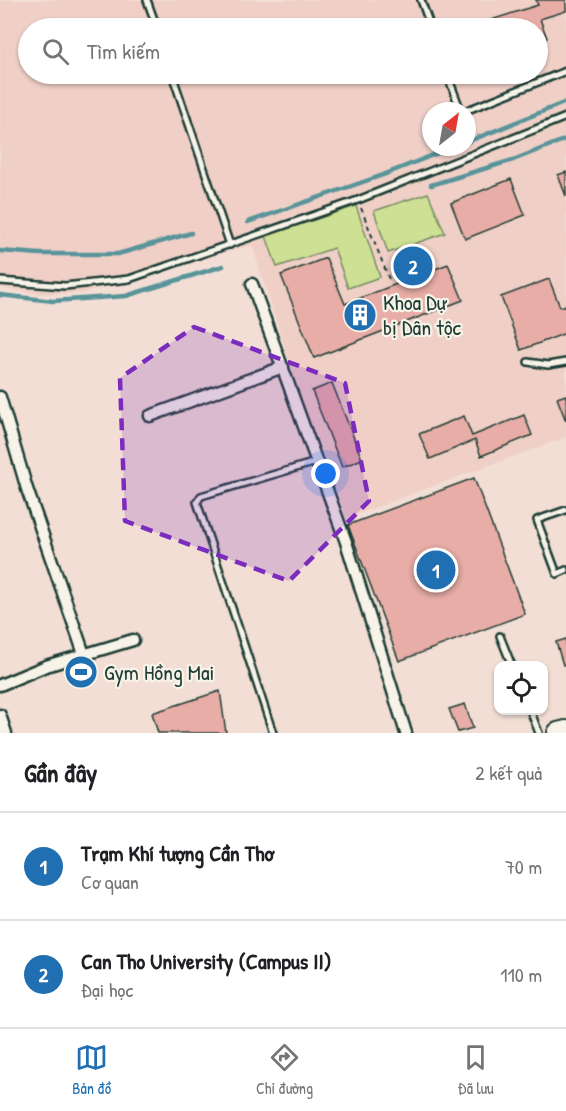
<!DOCTYPE html>
<html lang="vi">
<head>
<meta charset="utf-8">
<style>
  :root { --surface:#fff; --page:#f2f2f2; --text:#202124; --muted:#757577; --line:#e0e0e0; --accent:#1f6fb2 }
  body { margin:0; font-family:"Patrick Hand",sans-serif; background:var(--page); color:var(--text) }
  .controls { position:absolute; right:18px; bottom:18px; display:grid; overflow:hidden; border-radius:12px; box-shadow:0 2px 4px #0004 }
  .controls button { width:54px; height:54px; display:grid; place-items:center; padding:0; border:0; border-bottom:2px solid var(--line); background:var(--surface); color:var(--text); font:30px sans-serif }
  .compass { position:absolute; left:422px; top:102px; width:54px; height:54px; border-radius:50%; background:var(--surface); box-shadow:0 2px 4px #0004; rotate:31deg }
  .you { position:absolute; left:326px; top:474px; width:21px; height:21px; margin:-15px; border:4px solid #fff; border-radius:50%; background:#1a73e8; box-shadow:0 0 0 9px #1a73e833 }
  .badge { display:grid; place-items:center; width:39px; height:39px; border-radius:50%; background:var(--accent); color:#fff; font-size:20px; font-weight:700 }
  .pin { position:absolute; translate:-50% -50%; border:3px solid #fff; box-shadow:0 2px 6px #0006 }
  .list { margin:0; padding:0; list-style:none }
  h2 { display:flex; justify-content:space-between; align-items:center; height:78px; margin:0; padding:0 24px; font-size:26px }
  h2 small { font-size:20px; font-weight:400; color:var(--muted) }
  .list li { display:grid; grid-template-columns:39px 1fr auto; gap:18px; align-items:center; box-sizing:border-box; height:108px; padding:0 24px; border-top:2px solid var(--line) }
  .list b { display:block; font-size:22px; white-space:nowrap }
  .list p { margin:0; font-size:20px; white-space:nowrap; color:var(--muted) }
  .list em { font-size:20px; font-style:normal; color:var(--muted) }
  .icon { flex:none; width:33px; height:33px; fill:none; stroke:currentColor; stroke-width:2; stroke-linecap:round; stroke-linejoin:round }
  .map { position:relative; flex:none; width:566px; height:733px; overflow:hidden }
  .search { position:absolute; background:var(--surface); box-shadow:0 2px 4px #0004; left:18px; right:18px; top:18px; height:66px; display:flex; align-items:center; gap:15px; box-sizing:border-box; padding:0 21px; border-radius:33px; color:var(--muted); font-size:22px }
  .sheet { height:294px; background:var(--surface) }
  nav { display:flex; justify-content:space-around; align-items:center; box-sizing:border-box; height:84px; border-top:2px solid var(--line); background:var(--surface); font-size:16px; color:var(--muted) }
  nav a { display:grid; justify-items:center; gap:3px }
  nav .on { color:var(--accent) }
  .map>svg:first-child { display:block }
  .built { fill:#efcfc6; fill-rule:evenodd }
  .green { fill:#cee094; stroke:#768e64; stroke-width:1.5 }
  .lines { fill:none; stroke-linecap:round; stroke-linejoin:round }
  .stream { stroke:#59949a; stroke-width:4.5 }
  .building { fill:#e8ada7; stroke:#1f3d34; stroke-width:1.5 }
  .lane-casing { stroke:#1f3d34; stroke-width:10 }
  .street-casing { stroke:#1f3d34; stroke-width:15 }
  .highway-casing { stroke:#1f3d34; stroke-width:24 }
  .path { stroke:#1f3d34; stroke-width:2; stroke-dasharray:4.5 4.5; stroke-linecap:butt }
  .lane { stroke:#f7f3e8; stroke-width:5 }
  .street { stroke:#f7f3e8; stroke-width:10 }
  .highway { stroke:#f7f3e8; stroke-width:20 }
  .marked { fill:#7b2cbf; fill-opacity:0.2; stroke:#7b2cbf; stroke-width:4.5; stroke-dasharray:12 8; stroke-linejoin:round }
  .labels { text-anchor:middle; dominant-baseline:central; stroke-width:4.5; stroke-linejoin:round; paint-order:stroke }
  .poi-label { font-size:22px; fill:#1f3d34; stroke:#f7f3e8; text-anchor:start }
</style>
</head>
<body>
<div class="map">
<svg width="566" height="733" viewBox="0 0 566 733">
  <rect width="100%" height="100%" fill="#f2ded4"/>
  <filter id="ink" filterUnits="userSpaceOnUse"><feTurbulence type="fractalNoise" baseFrequency=".0167" numOctaves="2"/><feDisplacementMap in="SourceGraphic" scale="12" xChannelSelector="R" yChannelSelector="G"/><feConvolveMatrix kernelMatrix="1 2 1 2 8 2 1 2 1" color-interpolation-filters="sRGB"/></filter>
  <g filter="url(#ink)">
    <path class="built" d="M 0,0 L 566,0 L 566,437 L 347,518 L 296,383 L 252,245 L 83,293 L 42,294 L 0,288 ZM 28,28 L 538,28 L 538,74 L 28,74 ZM 431,111 L 467,111 L 467,147 L 431,147 Z"/>
    <path class="green" d="M 428,193 L 445,233 L 388,253 L 374,211 Z
      M 356,206 L 380,277 L 348,288 L 334,248 L 277,267 L 266,236 Z"/>
    <g class="lines">
      <path class="stream" d="M 467,142 L 566,102
        M 431,185 L 513,160 L 566,139
        M 248,222 L 383,175 L 453,147
        M 0,251 L 40,254 L 118,254 L 191,233
        M 0,295 L 53,301 L 126,296 L 223,266"/>
    </g>
    <path class="building" d="M 536,0 L 566,0 L 566,11 L 540,19 L 547,38 L 538,41 L 538,28 L 466,28 L 538,5 Z
      M 566,172 L 566,196 L 558,175 Z
      M 511,179 L 525,215 L 465,239 L 451,203 Z
      M 326,258 L 345,304 L 448,264 L 463,300 L 314,358 L 281,275 Z
      M 549,279 L 560,307 L 566,305 L 566,333 L 521,350 L 501,297 Z
      M 332,383 L 362,459 L 342,467 L 312,391 Z
      M 566,395 L 566,421 L 557,398 Z
      M 524,415 L 532,435 L 481,456 L 475,440 L 430,459 L 419,434 L 464,416 L 472,436 Z
      M 474,478 L 525,614 L 399,661 L 348,525 Z
      M 566,639 L 566,664 L 563,665 L 556,642 Z
      M 220,691 L 226,733 L 158,733 L 152,713 Z
      M 465,704 L 473,728 L 458,732 L 449,709 Z"/>
    <g class="lines">
      <defs>
        <path id="lane" d="M 147,0 L 157,28
          M 421,0 L 431,28
          M 172,74 L 230,245
          M 447,74 L 461,111
          M 465,111 L 566,71
          M 0,281 L 65,286 L 129,279 L 358,200 L 566,117
          M 528,362 L 548,365 L 566,362
          M 566,510 L 537,520 L 557,574 L 566,570
          M 500,636 L 512,666
          M 530,710 L 539,733
          M 273,733 L 197,502 L 201,496 L 316,462"/>
        <path id="street" d="M 252,284 L 346,542 L 406,733
          M 0,397 L 27,489 L 84,654
          M 150,416 L 283,367
          M 0,685 L 46,666 L 133,640
          M 0,715 L 6,733"/>
        <path id="highway" d="M 558,733 L 566,731"/>
      </defs>
      <use href="#lane" class="lane-casing"/>
      <use href="#street" class="street-casing"/>
      <use href="#highway" class="highway-casing"/>
      <path class="path" d="M 361,208 L 389,279"/>
      <use href="#lane" class="lane"/>
      <use href="#street" class="street"/>
      <use href="#highway" class="highway"/>
    </g>
  </g>
  <path class="marked" d="M 194,327 L 345,383 L 369,501 L 289,581 L 125,521 L 120,378 Z"/>
  <defs>
    <symbol id="building-disc" viewBox="-11 -11 22 22"><circle r="9.5" fill="#1f6fb2" stroke="#f7f3e8"/><path d="M-4-6H4V6H1V3H-1V6H-4ZM-2.5-4.3h1.7v1.8h-1.7ZM.8-4.3h1.7v1.8H.8ZM-2.5-1h1.7V.8h-1.7ZM.8-1h1.7V.8H.8Z" fill="#fff"/></symbol>
    <symbol id="stadium-disc" viewBox="-11 -11 22 22"><circle r="9.5" fill="#1f6fb2" stroke="#f7f3e8"/><path d="M0-5a6.5 5 0 1 0 0 10a6.5 5 0 1 0 0-10ZM-3.5-1.8h7v3.6h-7Z" fill="#fff"/></symbol>
  </defs>
  <g fill-rule="evenodd">
    <use href="#building-disc" x="341" y="296" width="38" height="38"/>
    <use href="#stadium-disc" x="62" y="653" width="38" height="38"/>
  </g>
  <g class="labels">
    <g class="poi-label">
      <text x="383" y="302">Khoa Dự<tspan x="383" dy="25">bị Dân tộc</tspan></text>
      <text x="104" y="672">Gym Hồng Mai</text>
    </g>
  </g>
</svg>
<div class="controls">
<button><svg class="icon" aria-label="locate" viewBox="0 0 24 24"><circle cx="12" cy="12" r="6"/><path d="M12 2v4M12 18v4M2 12h4M18 12h4"/></svg></button>
</div>
<svg class="compass" viewBox="-18 -18 36 36"><path d="M0-13l5 13h-10z" fill="#e53935"/><path d="M0 13l5-13h-10z" fill="#757577"/></svg>
<div class="you"></div>
<div class="pin badge" style="left:436px;top:570px">1</div>
<div class="pin badge" style="left:413px;top:266px">2</div>
<div class="search"><svg class="icon" aria-label="search" viewBox="0 0 24 24"><circle cx="10" cy="10" r="6"/><path d="M15 15l6 6"/></svg>Tìm kiếm</div>
</div>
<section class="sheet">
<h2>Gần đây<small>2 kết quả</small></h2>
<ul class="list">
<li><span class="badge">1</span><div><b>Trạm Khí tượng Cần Thơ</b><p>Cơ quan</p></div><em>70 m</em></li>
<li><span class="badge">2</span><div><b>Can Tho University (Campus II)</b><p>Đại học</p></div><em>110 m</em></li>
</ul>
</section>
<nav>
<a class="on"><svg class="icon" aria-label="map" viewBox="0 0 24 24"><path d="M3 6l6-2 6 2 6-2v14l-6 2-6-2-6 2zM9 4v14M15 6v14"/></svg>Bản đồ</a>
<a><svg class="icon" aria-label="directions" viewBox="0 0 24 24"><path d="M12 3l9 9-9 9-9-9zM9 14v-3h6M13 9l2 2-2 2"/></svg>Chỉ đường</a>
<a><svg class="icon" aria-label="saved" viewBox="0 0 24 24"><path d="M7 4h10v16l-5-4-5 4z"/></svg>Đã lưu</a>
</nav>
</body>
</html>
